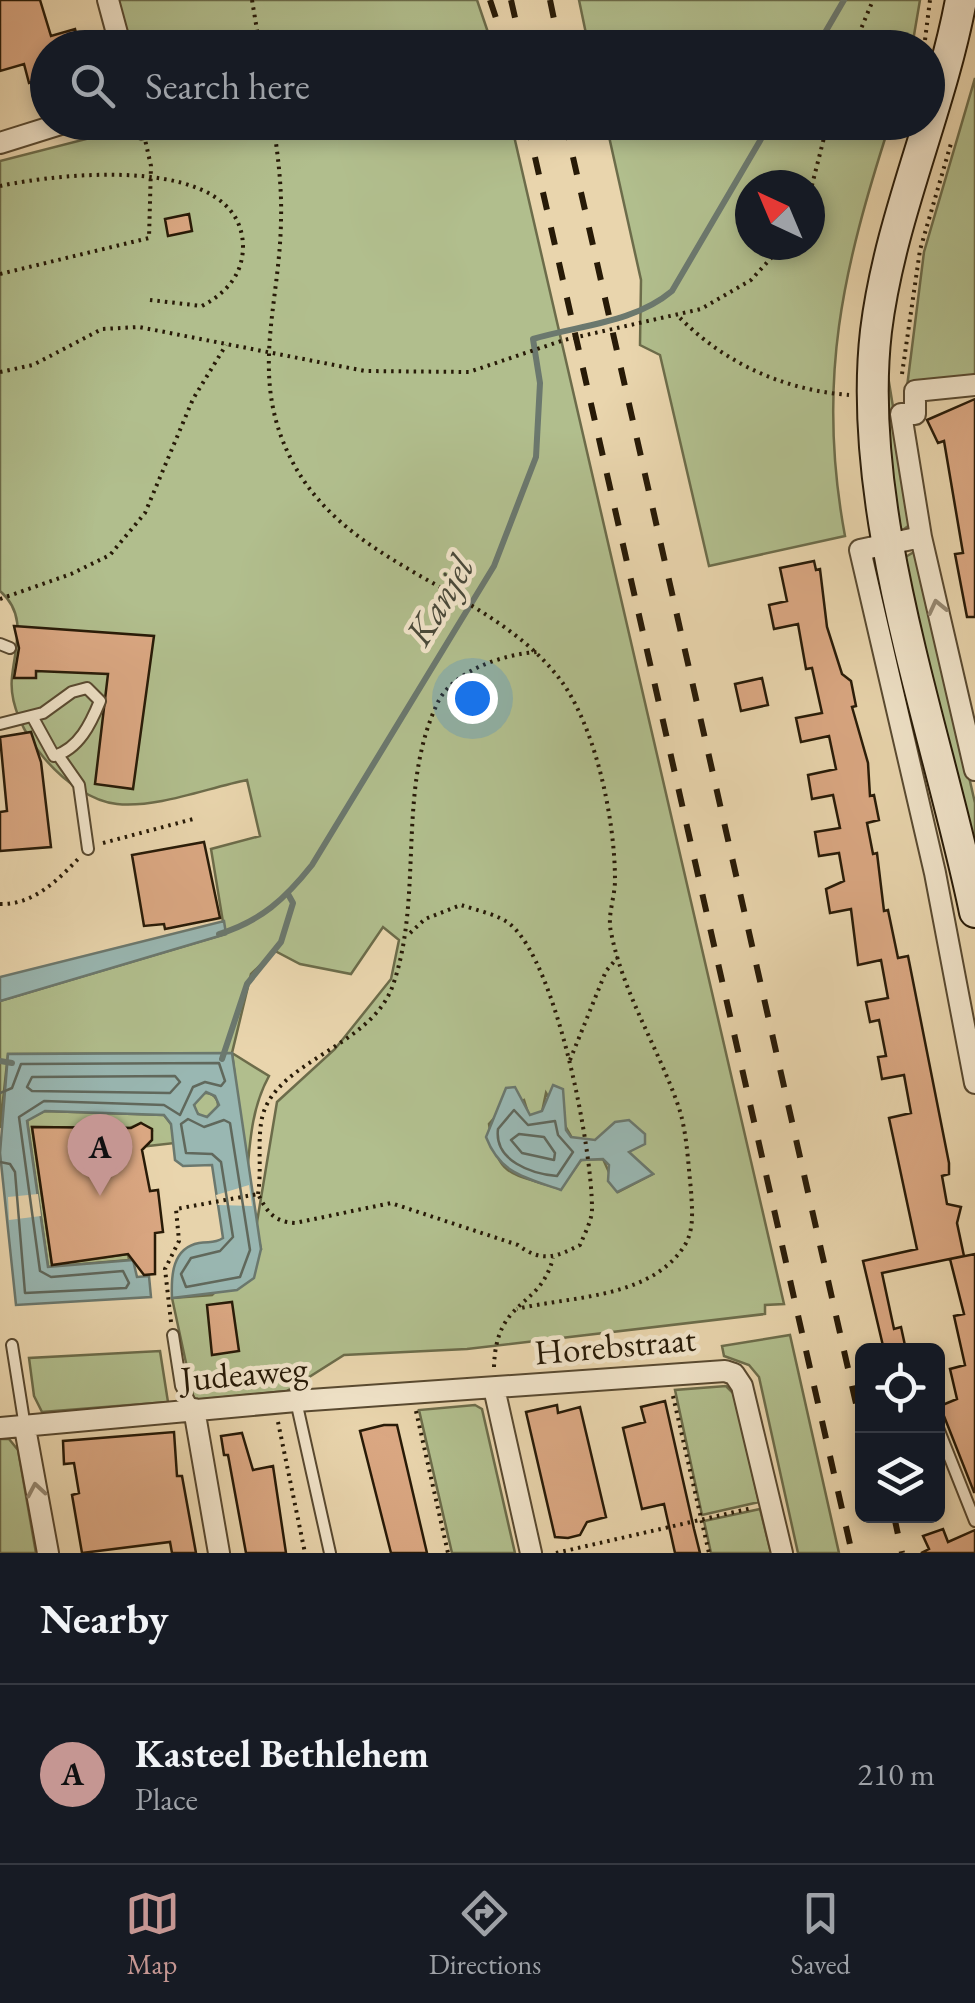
<!DOCTYPE html>
<html lang="en">
<head>
<meta charset="utf-8">
<style>
  :root { --surface:#171b24; --page:#20242c; --text:#f1f3f6; --muted:#9ea1a6; --line:#363941; --accent:#c59692 }
  body { margin:0; font-family:"EB Garamond",serif; background:var(--page); color:var(--text) }
  .controls { position:absolute; right:30px; bottom:30px; display:grid; overflow:hidden; border-radius:15px; box-shadow:0 5px 15px #0003 }
  .controls button { width:90px; height:90px; display:grid; place-items:center; padding:0; border:0; border-bottom:2px solid var(--line); background:var(--surface); color:var(--text); font:50px sans-serif }
  .compass { position:absolute; left:735px; top:170px; width:90px; height:90px; border-radius:50%; background:var(--surface); box-shadow:0 5px 15px #0003; rotate:316deg }
  .you { position:absolute; left:472px; top:698px; width:35px; height:35px; margin:-25px; border:8px solid #fff; border-radius:50%; background:#1a73e8; box-shadow:0 0 0 15px #1a73e833 }
  .badge { display:grid; place-items:center; width:65px; height:65px; border-radius:50%; background:var(--accent); color:#111; font-size:32px; font-weight:700 }
  .pin { position:absolute; translate:-50% -82px; filter:drop-shadow(0 2px 5px #0008) }
  .pin::after { content:''; position:absolute; top:52px; width:35px; height:30px; background:inherit; clip-path:polygon(0 0,100% 0,50% 100%) }
  .list { margin:0; padding:0; list-style:none }
  h2 { display:flex; justify-content:space-between; align-items:center; height:130px; margin:0; padding:0 40px; font-size:42px }
  h2 small { font-size:32px; font-weight:400; color:var(--muted) }
  .list li { display:grid; grid-template-columns:65px 1fr auto; gap:30px; align-items:center; box-sizing:border-box; height:180px; padding:0 40px; border-top:2px solid var(--line) }
  .list b { display:block; font-size:38px; white-space:nowrap }
  .list p { margin:0; font-size:32px; white-space:nowrap; color:var(--muted) }
  .list em { font-size:32px; font-style:normal; color:var(--muted) }
  .icon { flex:none; width:55px; height:55px; fill:none; stroke:currentColor; stroke-width:2; stroke-linecap:round; stroke-linejoin:round }
  .map { position:relative; flex:none; width:975px; height:1553px; overflow:hidden }
  .search { position:absolute; background:var(--surface); box-shadow:0 5px 15px #0003; left:30px; right:30px; top:30px; height:110px; display:flex; align-items:center; gap:25px; box-sizing:border-box; padding:0 35px; border-radius:55px; color:var(--muted); font-size:38px }
  .sheet { height:310px; background:var(--surface) }
  nav { display:flex; justify-content:space-around; align-items:center; box-sizing:border-box; height:140px; border-top:2px solid var(--line); background:var(--surface); font-size:28px; color:var(--muted) }
  nav a { display:grid; justify-items:center; gap:5px }
  nav .on { color:var(--accent) }
  .map>svg:first-child { display:block }
  .green { fill:#b1be8d; stroke:#6c6c4a; stroke-width:2.5; fill-rule:evenodd }
  .water { fill:#99b7b2; stroke:#6b786e; stroke-width:2.5; fill-rule:evenodd }
  .pier { fill:#e9d5ad }
  .lines { fill:none; stroke-linecap:round; stroke-linejoin:round }
  .shore { stroke:#60685c; stroke-width:2.5 }
  .stream { stroke:#6b786e; stroke-width:6 }
  .building { fill:#dba883; stroke:#271a07; stroke-width:2.5 }
  .lane-casing { stroke:#584930; stroke-width:14 }
  .street-casing { stroke:#584930; stroke-width:24 }
  .secondary-casing { stroke:#271a07; stroke-width:34 }
  .path { stroke:#271a07; stroke-width:4; stroke-dasharray:2.5 5; stroke-linecap:butt }
  .lane { stroke:#f1e4ca; stroke-width:10 }
  .street { stroke:#f1e4ca; stroke-width:20 }
  .secondary { stroke:#f1e4ca; stroke-width:30 }
  .rail { stroke:#271a07; stroke-width:6; stroke-dasharray:18 18; stroke-linecap:butt }
  .oneway { stroke:#968972 }
  .labels { text-anchor:middle; dominant-baseline:central; stroke-width:9; stroke-linejoin:round; paint-order:stroke }
  .street-label { font-size:35px; fill:#271a07; stroke:#f1e4ca }
  .water-label { font-size:38px; font-style:italic; fill:#49493a; stroke:#f1e4ca }
</style>
</head>
<body>
<div class="map">
<svg width="975" height="1553" viewBox="0 0 975 1553">
  <rect width="100%" height="100%" fill="#e9d5ad"/>
  <filter id="stains"><feTurbulence type="fractalNoise" baseFrequency=".002" numOctaves="4"/><feColorMatrix values="0 0 0 0 .2 0 0 0 0 .09 0 0 0 0 .02 0 0 0 .5 -.17"/></filter>
  <radialGradient id="worn" r=".72"><stop offset=".6" stop-color="#630" stop-opacity="0"/><stop offset="1" stop-color="#630" stop-opacity=".3"/></radialGradient>
  <path class="green" d="M 117,0 L 477,0 L 493,47 L 128,47 Z
    M 579,0 L 920,0 L 912,47 L 589,48 Z
    M 975,78 L 975,377 L 907,387 L 924,252 Z
    M 146,123 L 511,123 L 784,1304 L 765,1305 L 765,1314 L 467,1349 L 344,1355 L 287,1391 L 194,1400 L 172,1298 L 212,1295 L 261,1249 L 256,1228 L 277,1102 L 335,1049 L 391,979 L 399,940 L 383,927 L 351,974 L 300,964 L 275,951 L 251,974 L 232,1053 L 269,1076 C 252,1107 250,1140 247,1175 L 232,1053 L 8,1054 L 0,1128 L 0,1001 L 225,934 L 211,849 L 260,836 L 247,780 C 207,788 158,808 117,804 C 68,799 6,728 12,677 C 15,646 28,615 0,591 L 0,161 L 121,130 L 141,140 L 150,137 ZM 546,1093 L 572,1138 C 606,1141 627,1151 653,1174 L 618,1192 L 603,1159 L 581,1160 L 560,1189 C 512,1173 497,1179 489,1124 L 498,1114 L 524,1100 L 529,1116 L 542,1112 Z
    M 606,123 L 890,123 C 843,269 816,381 845,536 L 709,566 L 660,355 L 640,345 L 641,280 ZM 750,185 L 810,185 L 810,245 L 750,245 Z
    M 886,364 L 912,523 L 903,530 L 899,528 L 889,466 Z
    M 914,552 L 918,555 L 975,803 L 975,837 L 969,839 L 902,559 Z
    M194 1105a12 12 0 1 1 24 0a12 12 0 1 1-24 0Z
    M 45,1111 L 164,1115 L 171,1124 L 175,1143 L 148,1146 L 152,1131 L 141,1123 L 130,1128 L 32,1127 L 52,1264 L 128,1254 L 129,1260 L 48,1267 L 27,1120 Z
    M 790,1335 L 839,1553 L 798,1553 L 759,1377 L 749,1365 L 724,1356 L 722,1346 Z
    M 160,1351 L 168,1402 L 42,1412 L 34,1396 L 29,1358 Z
    M 726,1386 L 734,1394 L 759,1502 L 702,1515 L 675,1390 Z
    M 475,1405 L 482,1409 L 515,1553 L 452,1553 L 419,1410 Z
    M 0,1439 L 9,1439 L 18,1450 L 36,1553 L 0,1553 Z
    M 760,1509 L 771,1553 L 711,1553 L 704,1521 Z"/>
  <path class="water" d="M 224,921 L 226,934 L 0,1001 L 0,977 Z
    M 232,1053 L 261,1249 L 254,1278 L 237,1290 L 172,1298 C 171,1276 172,1248 199,1243 C 209,1241 214,1244 223,1238 L 212,1165 L 183,1166 L 175,1160 L 171,1124 L 164,1115 L 45,1111 L 27,1121 L 48,1267 L 133,1260 L 137,1277 L 149,1276 L 151,1297 L 16,1305 L 0,1153 L 8,1054 ZM 206,1092 L 215,1096 L 219,1105 L 207,1117 L 198,1114 L 194,1105 Z
    M 553,1085 L 563,1089 L 566,1130 L 571,1137 L 595,1140 L 615,1122 L 629,1120 L 645,1134 L 645,1144 L 629,1152 L 653,1174 L 617,1192 L 608,1181 L 609,1165 L 603,1159 L 581,1160 L 561,1190 C 526,1178 500,1174 486,1137 L 506,1088 L 515,1087 L 530,1115 L 542,1111 Z"/>
  <path class="pier" d="M 249,1185 L 252,1206 L 218,1205 L 216,1195 Z
    M 38,1194 L 41,1216 L 9,1220 L 8,1197 Z"/>
  <g class="lines">
    <path class="shore" d="M 175,1076 L 180,1082 L 170,1093 L 32,1091 L 27,1087 L 32,1077 Z
      M 0,1093 L 12,1088 L 21,1064 L 219,1063 L 225,1081 L 221,1086 L 205,1082 L 193,1087 L 180,1115 L 164,1105 L 44,1101 L 19,1117 L 40,1271 L 51,1277 L 123,1271 L 129,1283 L 126,1288 L 25,1293 L 15,1172 L 10,1164 L 0,1162
      M 514,1110 L 528,1125 L 555,1121 L 558,1135 L 573,1152 L 557,1176 C 532,1174 494,1161 498,1129 Z
      M 188,1119 L 204,1127 L 224,1120 L 230,1123 L 250,1250 L 240,1277 L 186,1287 L 181,1274 L 191,1258 L 220,1251 L 233,1237 L 221,1162 L 212,1154 L 186,1153 L 181,1124 Z
      M 519,1134 L 544,1137 L 555,1153 L 554,1160 L 522,1153 L 511,1140 Z"/>
    <path class="stream" d="M 816,48 L 844,0
      M 219,934 C 261,921 285,899 312,865 L 494,566 L 536,457 L 540,383 L 533,339 C 580,325 634,323 672,291 L 771,122
      M 222,1059 L 247,984 L 281,942 L 293,903 L 288,894
      M 0,1061 L 12,1063"/>
  </g>
  <path class="building" d="M 0,0 L 40,0 L 51,36 L 75,29 L 80,48 L 48,48 L 48,77 L 29,83 L 24,64 L 0,71 Z
    M 189,214 L 192,231 L 168,236 L 165,219 Z
    M 975,399 L 975,617 L 967,617 L 955,554 L 963,553 L 944,441 L 938,443 L 927,420 Z
    M 814,561 L 816,570 L 820,569 L 827,627 L 842,674 L 851,681 L 856,706 L 852,707 L 868,763 L 870,796 L 874,795 L 879,820 L 867,823 L 873,854 L 877,853 L 884,911 L 888,910 L 898,958 L 908,956 L 949,1163 L 949,1174 L 942,1176 L 947,1204 L 961,1207 L 957,1223 L 964,1256 L 882,1273 L 894,1329 L 901,1327 L 906,1350 L 884,1350 L 863,1261 L 917,1249 L 889,1118 L 911,1113 L 904,1075 L 882,1079 L 878,1057 L 886,1056 L 879,1020 L 870,1022 L 866,1002 L 888,998 L 881,960 L 858,965 L 851,909 L 830,913 L 826,889 L 844,881 L 839,853 L 819,856 L 815,832 L 840,828 L 833,795 L 812,799 L 808,775 L 836,769 L 829,736 L 801,742 L 796,718 L 822,713 L 812,668 L 806,669 L 798,624 L 774,629 L 769,605 L 787,601 L 780,568 Z
    M 14,626 L 154,636 L 133,789 L 95,784 L 108,674 L 36,671 L 36,678 L 14,678 L 19,648 Z
    M 762,678 L 768,705 L 741,711 L 735,684 Z
    M 31,732 L 41,762 L 51,847 L 0,851 L 0,812 L 7,811 L 0,737 Z
    M 204,842 L 220,918 L 165,929 L 164,924 L 144,926 L 132,855 Z
    M 141,1123 L 152,1129 L 152,1140 L 142,1150 L 150,1191 L 158,1190 L 163,1232 L 155,1233 L 155,1274 L 144,1275 L 128,1254 L 52,1265 L 32,1127 L 131,1128 Z
    M 975,1254 L 975,1492 L 974,1492 L 940,1406 L 957,1399 L 950,1369 L 965,1365 L 954,1316 L 964,1314 L 950,1259 Z
    M 232,1302 L 239,1351 L 212,1355 L 207,1305 Z
    M 665,1401 L 694,1529 L 700,1553 L 675,1553 L 664,1504 L 642,1509 L 626,1441 L 623,1428 L 645,1422 L 641,1407 Z
    M 557,1405 L 558,1413 L 580,1407 L 606,1517 L 587,1522 L 580,1535 L 568,1538 L 555,1537 L 526,1412 Z
    M 384,1425 L 397,1425 L 427,1553 L 391,1553 L 360,1431 Z
    M 174,1432 L 177,1476 L 182,1476 L 196,1553 L 172,1553 L 170,1542 L 82,1553 L 72,1495 L 79,1493 L 74,1463 L 64,1464 L 63,1441 Z
    M 242,1433 L 253,1470 L 273,1466 L 286,1553 L 246,1553 L 228,1455 L 224,1455 L 221,1436 Z
    M 943,1529 L 948,1542 L 975,1530 L 975,1553 L 921,1553 L 929,1549 L 923,1536 Z"/>
  <g class="lines">
    <defs>
      <path id="lane" d="M 0,644 L 10,648
        M 0,724 L 43,713 L 72,692 L 87,688 L 100,701 C 91,723 79,749 54,756 L 32,716
        M 58,755 L 79,785 L 88,849
        M 173,1335 L 181,1386 L 194,1409
        M 12,1345 L 25,1427
        M 296,1401 L 330,1553
        M 938,1428 L 975,1521"/>
      <path id="street" d="M 108,0 L 121,48
        M 0,143 L 67,122
        M 975,385 L 915,391 L 915,414 L 901,414 L 921,537 L 975,770
        M 921,537 L 860,550 L 935,873 L 975,1083
        M 494,1388 L 531,1553
        M 194,1409 L 219,1553
        M 0,1428 L 296,1401 L 725,1371 L 734,1374 L 742,1386 L 782,1553
        M 25,1428 L 48,1553"/>
      <path id="secondary" d="M 961,0 C 940,112 890,217 876,331 C 855,513 938,733 975,912"/>
    </defs>
    <use href="#lane" class="lane-casing"/>
    <use href="#street" class="street-casing"/>
    <use href="#secondary" class="secondary-casing"/>
    <path class="path" d="M 252,0 L 260,48
      M 925,40 L 930,0
      M 853,48 L 873,0
      M 273,122 C 278,155 282,188 281,220 C 280,305 249,375 290,457 C 344,567 481,584 555,673 C 595,720 615,819 615,880 C 615,898 607,915 611,932 C 623,994 659,1049 679,1108 C 687,1133 688,1163 691,1190 C 692,1210 695,1231 683,1248 C 648,1299 571,1296 517,1309
      M 0,186 C 61,173 241,153 243,246 C 243,275 226,293 202,306 L 150,300
      M 810,193 L 828,122
      M 0,274 L 149,238 L 151,166 L 141,122
      M 680,318 C 726,364 784,390 849,395
      M 0,372 L 33,365 L 102,329 L 139,327 L 365,371 L 469,372 L 564,340 L 701,309 L 751,280 L 783,245
      M 902,374 L 920,250 L 952,140
      M 0,599 L 71,574 L 110,555 L 145,513 L 193,399 L 226,345
      M 103,843 L 197,818
      M 0,904 C 33,905 57,881 79,858
      M 570,1060 L 606,971 L 618,957
      M 258,1194 C 262,1169 257,1142 262,1118 C 275,1060 371,1048 393,985 C 424,896 396,789 438,702 C 454,670 505,654 537,652
      M 171,1322 L 165,1269 L 179,1241 L 176,1209 L 258,1194 C 267,1212 274,1222 295,1223 L 391,1203 L 518,1245 C 542,1263 556,1257 580,1245 C 585,1233 592,1220 592,1209 C 592,1147 557,965 511,925 C 500,915 476,910 461,905 L 425,919 L 407,936
      M 494,1367 C 496,1297 540,1310 553,1258
      M 673,1396 L 709,1553
      M 416,1411 L 448,1553
      M 278,1422 L 305,1553
      M 556,1553 L 752,1508"/>
    <use href="#lane" class="lane"/>
    <use href="#street" class="street"/>
    <use href="#secondary" class="secondary"/>
    <path class="rail" d="M 490,0 L 506,48
      M 511,0 L 522,48
      M 550,0 L 560,48
      M 527,122 L 852,1553
      M 565,122 L 862,1430
      M 894,1516 L 902,1553"/>
  </g>
  <defs><path id="oneway-chevron" d="M-2-3.5L2.5 0L-2 3.5" fill="none" stroke-width="1.6" stroke-linecap="round" stroke-linejoin="round" transform="scale(2.5)"/></defs>
  <g class="oneway">
    <use href="#oneway-chevron" transform="translate(937 607) rotate(-103)"/>
    <use href="#oneway-chevron" transform="translate(36 1490) rotate(-100)"/>
  </g>
  <g class="labels">
    <g class="street-label">
      <text transform="translate(615 1345) rotate(-5)">Horebstraat</text>
      <text transform="translate(244 1373) rotate(-5)">Judeaweg</text>
    </g>
    <g class="water-label">
      <text transform="translate(439 600) rotate(-59)">Kanjel</text>
    </g>
  </g>
  <rect width="100%" height="100%" filter="url(#stains)"/>
  <rect width="100%" height="100%" fill="url(#worn)"/>
</svg>
<div class="controls">
<button><svg class="icon" aria-label="locate" viewBox="0 0 24 24"><circle cx="12" cy="12" r="6"/><path d="M12 2v4M12 18v4M2 12h4M18 12h4"/></svg></button>
<button><svg class="icon" aria-label="layers" viewBox="0 0 24 24"><path d="M12 4l9 5-9 5-9-5zM3 14l9 5 9-5"/></svg></button>
</div>
<svg class="compass" viewBox="-18 -18 36 36"><path d="M0-13l5 13h-10z" fill="#e53935"/><path d="M0 13l5-13h-10z" fill="#9ea1a6"/></svg>
<div class="you"></div>
<div class="pin badge" style="left:100px;top:1196px">A</div>
<div class="search"><svg class="icon" aria-label="search" viewBox="0 0 24 24"><circle cx="10" cy="10" r="6"/><path d="M15 15l6 6"/></svg>Search here</div>
</div>
<section class="sheet">
<h2>Nearby<small></small></h2>
<ul class="list">
<li><span class="badge">A</span><div><b>Kasteel Bethlehem</b><p>Place</p></div><em>210 m</em></li>
</ul>
</section>
<nav>
<a class="on"><svg class="icon" aria-label="map" viewBox="0 0 24 24"><path d="M3 6l6-2 6 2 6-2v14l-6 2-6-2-6 2zM9 4v14M15 6v14"/></svg>Map</a>
<a><svg class="icon" aria-label="directions" viewBox="0 0 24 24"><path d="M12 3l9 9-9 9-9-9zM9 14v-3h6M13 9l2 2-2 2"/></svg>Directions</a>
<a><svg class="icon" aria-label="saved" viewBox="0 0 24 24"><path d="M7 4h10v16l-5-4-5 4z"/></svg>Saved</a>
</nav>
</body>
</html>
